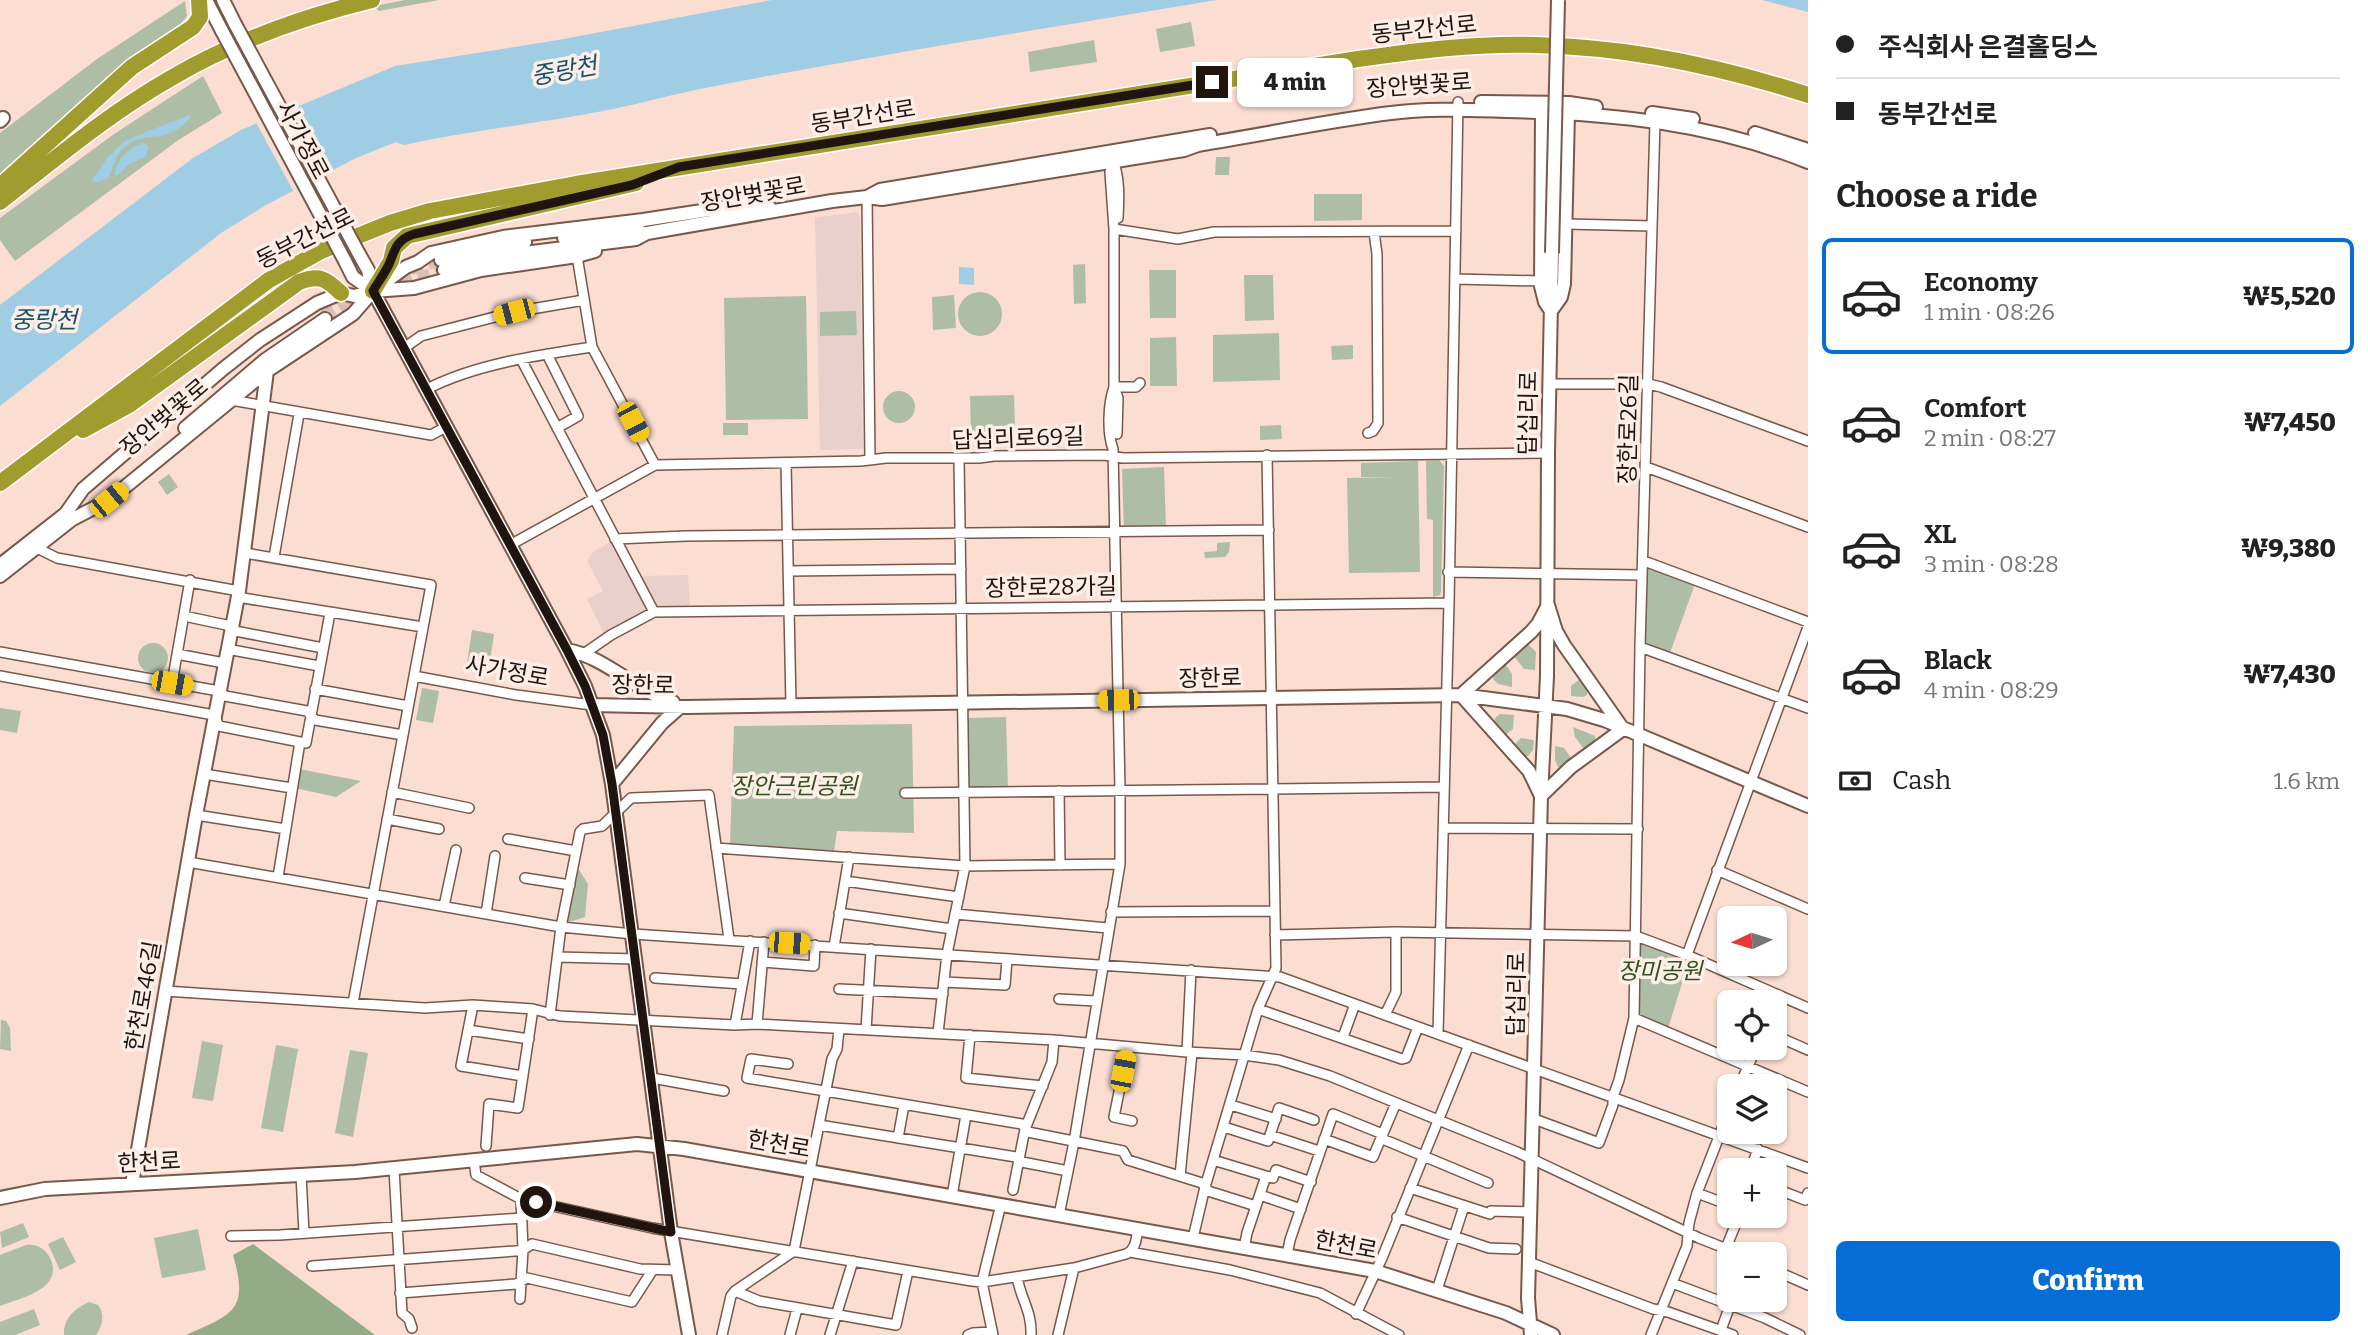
<!DOCTYPE html>
<html lang="en">
<head>
<meta charset="utf-8">
<style>
	body { margin:0; font-family:Bitter,"Noto Sans KR",serif; background:#f6f6f6; color:#222; height:100vh; display:flex; flex-direction:column; font-size:26px; white-space:nowrap }
	* { box-sizing:border-box; margin:0 }
	p { font-size:23px; color:#767676 }
	.icon { flex:none; width:38px; height:38px; fill:none; stroke:currentColor; stroke-width:2; stroke-linecap:round; stroke-linejoin:round }
	.map { position:relative; flex:1; overflow:hidden }
	.panel { display:flex; flex-direction:column; background:#fff; width:560px }
	.panel>* { flex:none }
	.hud { display:grid; align-content:center; height:154px; padding:0 28px; background:#fff }
	.needle { width:46px; rotate:266deg }
	.buttons { position:absolute; left:1717px; top:906px; display:grid; gap:14px }
	.buttons a { display:grid; place-items:center; width:70px; height:70px; border-radius:10px; background:#fff; box-shadow:0 2px 5px #0004; font-size:35px }
	.end { position:absolute; width:32px; height:32px; margin:-16px; border:9px solid #21140f; background:#fff; box-shadow:0 0 0 4px #fff }
	.from { border-radius:50% }
	.bubble { position:absolute; height:49px; border-radius:10px; background:#fff; box-shadow:0 2px 5px #0004; font-size:23px; font-weight:800; line-height:49px; text-align:center }
	.car { position:absolute; width:21px; height:42px; margin:-21px -10px; border-radius:9px; box-shadow:0 0 5px 2px #0007; background:linear-gradient(#f5c518 24%,#345 0 40%,#f5c518 0 76%,#345 0 86%,#f5c518 0) }
	.hud b { display:flex; align-items:center; gap:24px; height:66px; font-size:26px }
	.hud b+b { border-top:2px solid #e0e0e0 }
	.hud i { width:18px; height:18px; background:#222 }
	ul { padding:0; list-style:none }
	li { display:flex; align-items:center; gap:21px; height:116px; margin:0 14px 10px; padding:0 14px; border:4px solid transparent; border-radius:10px }
	li div { flex:1 }
	li b { display:block; font-size:26px }
	li em { font-style:normal; font-weight:800 }
	li.selected { border-color:#056dd5 }
	li>.icon { width:63px; height:63px; stroke-width:1.5 }
	h2 { padding:0 28px; font-size:32px; line-height:84px }
	.pay { display:flex; align-items:center; gap:18px; height:77px; padding:0 28px; font-size:26px }
	.pay p { margin-inline-start:auto }
	.cta { display:flex; gap:14px; margin-top:auto; padding:14px 28px }
	.cta a { flex:1; height:80px; border-radius:10px; background:#056dd5; color:#fff; font-size:28px; font-weight:800; line-height:80px; text-align:center }
	main { display:flex; flex:1; min-height:0 }
	.map>svg:first-child { display:block }
	.commercial { fill:#ead0ca }
	.green { fill:#aebda6 }
	.forest { fill:#93ab86 }
	.water { fill:#9ecde4 }
	.pier { fill:#fbddd1 }
	.lines { fill:none; stroke-linecap:round; stroke-linejoin:round }
	.secondary-tunnel { stroke:#dabfb4; stroke-width:12; stroke-dasharray:12 6; stroke-linecap:butt }
	.street-casing { stroke:#77584b; stroke-width:12 }
	.secondary-casing { stroke:#77584b; stroke-width:16 }
	.highway-casing { stroke:#fff; stroke-width:19 }
	.street { stroke:#fff; stroke-width:9 }
	.secondary { stroke:#fff; stroke-width:12 }
	.highway { stroke:#a29c2f; stroke-width:16 }
	.secondary-bridge-casing { stroke:#77584b; stroke-width:16; stroke-linecap:butt }
	.secondary-bridge { stroke:#fff; stroke-width:12 }
	.route { stroke:#21140f; stroke-width:9 }
	.labels { text-anchor:middle; stroke-width:7; stroke-linejoin:round; paint-order:stroke }
	.street-label { font-size:23px; fill:#21140f; stroke:#fdeee8 }
	.park-label { font-size:23px; font-style:italic; fill:#31511c; stroke:#fdeee8 }
	.water-label { font-size:24px; font-style:italic; fill:#17536a; stroke:#fdeee8 }
</style>
</head>
<body>
<main>
<div class="map">
<svg width="1808" height="1335" viewBox="0 0 1808 1335">
	<rect width="100%" height="100%" fill="#fbddd1"/>
	<path class="commercial" d="M857,212l3,4 3,233 -43,1 -5,-232z
		M612,541l8,1 18,34 50,-1 2,34 -40,1 -46,23 -17,-34 16,-8 -16,-30 6,-9z"/>
	<path class="green" d="M405,0h34l-60,11 -5,-5z
		M185,1l2,15c-17,24 -49,31 -67,53l-120,110v-46l97,-74z
		M1191,22l4,24 -35,6 -4,-23z
		M1094,40l3,22 -67,10 -2,-20z
		M203,76l19,37 -45,28 -162,120 -15,-21v-22l114,-84z
		M1216,157h14l-1,18h-14z
		M1314,194h48v26l-48,1z
		M1085,264l1,39 -12,1 -1,-39z
		M1149,270h27v48h-26z
		M1244,275h29l1,45 -29,1z
		M958 314a22 22 0 1 1 44 0a22 22 0 1 1-44 0Z
		M954,295l2,33 -23,2 -1,-33z
		M806,296l2,123 -82,1 -2,-122z
		M856,311l1,24 -37,1v-24z
		M1279,333l1,47 -67,2v-47z
		M1176,337l1,49h-27v-48z
		M1353,345v14l-21,1 -1,-14z
		M883 407a16 16 0 1 1 32 0a16 16 0 1 1-32 0Z
		M1014,395l1,36 -44,2 -1,-37z
		M723,423h25v12h-25z
		M1281,425l1,14 -22,1v-14z
		M1439,460l5,6 -3,126 -1,3 -7,2v-77l-6,-1 -1,-58z
		M1418,461l2,111 -71,1 -2,-95 51,-1h-37v-14z
		M1164,467l2,62 -42,1 -2,-61z
		M169,474l9,13 -11,8 -9,-13z
		M1230,542l-1,10 -4,5 -20,1 -1,-6 13,-1v-8z
		M1653,565l43,16 -26,72 -26,-10 1,-71z
		M472,630l22,4 -5,33 -22,-4z
		M138 658a15 15 0 1 1 30 0a15 15 0 1 1-30 0Z
		M1529,645l7,7 -1,18 -11,-1 -11,-14 8,-8z
		M1504,662l8,12v13l-14,-3 -5,-5 1,-7z
		M1581,678l6,8v9l-4,2 -12,-1v-10z
		M422,688l17,3 -6,32 -17,-3z
		M0,708l21,3 -4,22 -17,-3z
		M1500,714l14,1 -1,14 -10,8 -9,-12 1,-7z
		M1006,717l2,71 -36,1 -5,-4 -1,-62 3,-5z
		M912,724l2,109 -77,-2 -3,20 -104,-8 4,-117z
		M1573,727l22,9v10l-9,6 -11,-15z
		M1521,738l13,2 -1,10 -5,6h-6l-10,-9z
		M1555,746l9,2 10,14 -8,6 -8,-1 -3,-7z
		M299,769l62,12 -25,16 -41,-9z
		M576,865l12,19 -3,33 -19,6z
		M1636,936l54,21 -23,75 -33,-14z
		M1,1020l5,1 4,7 1,23 -11,-2z
		M202,1041l21,4 -10,56 -21,-3z
		M276,1045l22,4 -15,83 -22,-4z
		M350,1050l18,3 -15,84 -18,-4z
		M23,1223l6,14 -27,11 -2,-16z
		M198,1229l8,41 -44,8 -8,-40z
		M63,1237l13,25 -16,8 -12,-26z
		M26,1245c10,-1 17,2 23,11 18,32 -28,42 -49,50v-51z
		M89,1302l9,3c7,9 5,20 -2,30h-32c-1,-16 11,-27 25,-33z
		M34,1309l6,16 -25,10h-15v-13z"/>
	<path class="forest" d="M253,1244l122,91h-189c48,-21 63,-25 47,-80z"/>
	<path class="water" d="M772,0h445c-173,29 -345,55 -517,89 -29,6 -58,14 -87,20 -70,14 -140,21 -209,36l-8,-3 -40,16 -90,47 -45,28 -221,173v-101l193,-147 48,-28 154,-64 163,-26z
		M1762,0h46v12z
		M189,115l2,2c-25,30 -43,12 -65,29 -12,9 -11,22 -19,33l-10,3 -5,-2 16,-23 18,-17z
		M143,143l6,3 -4,11 -17,8 -10,10h-4c4,-16 12,-26 29,-32z
		M959,267l15,1v17l-15,-1z"/>
	<path class="pier" d="M295,103l36,72 -36,19 -40,-73z"/>
	<g class="lines">
		<path class="secondary-tunnel" d="M411,269l30,-9
			M384,289l60,-19
			M320,310l19,-11
			M325,319l42,-23"/>
		<defs>
			<path id="street" d="M1113,160c7,19 6,37 5,58
				M867,197l3,262
				M1566,224l86,2
				M1114,229l64,10 36,-7 242,-1
				M577,256l15,91 63,118
				M1455,279l86,2
				M404,348l17,-12 93,-24 70,-12
				M547,354l31,62 -21,12
				M521,359l133,253
				M1550,384h98l13,3 147,54
				M1114,387l4,11 -1,36
				M1114,387h22l4,-4
				M427,389c48,-25 112,-34 165,-42
				M231,400l200,35 15,-8
				M1368,433l5,-2 5,-8 -1,-169 -3,-22
				M786,463l5,242
				M1646,467l162,60
				M615,539l71,-3 583,-6
				M510,545l145,-80 206,-4 25,-3h93l15,-2 110,-1 19,3 425,-5
				M37,548l20,10 182,33
				M245,553l186,32 -78,418
				M274,557l25,-143
				M1644,561l164,61
				M788,571l173,-2
				M1448,572l194,3
				M237,597l186,30
				M184,616l47,10
				M230,630l93,18
				M1640,647l168,61
				M227,649l92,17
				M0,652l219,39 6,5 82,15 8,9 88,15
				M585,653l26,-18 43,-23 795,-9
				M177,654l47,9
				M0,676l214,39 5,11 81,16
				M414,676l102,19 76,10
				M172,683l18,-103
				M315,689l93,17
				M300,742l6,1 24,-130
				M204,774l88,14
				M1059,791l1,74
				M392,792l77,16
				M905,793l539,-6
				M196,815l90,14
				M387,819l52,10
				M1444,828l194,1
				M508,839l68,12
				M716,848l249,18 155,-2
				M188,862l373,65 72,7 647,43 528,191
				M1717,870l91,39
				M278,877l22,-135
				M525,878l45,7
				M845,881l114,16
				M444,906l12,-56
				M1111,912l164,-1
				M839,913l113,16
				M486,914l9,-58
				M955,914l153,14
				M1275,935l121,-3 240,4 51,19 121,53
				M834,947l15,-90
				M1687,955l121,-328
				M558,957l78,2
				M762,962l52,4 1,-21
				M655,978l87,6
				M944,982l61,3 2,-26
				M839,989l104,5
				M165,991l260,17 48,-3 60,4 27,7 175,9 22,-1 297,16 133,12 57,3 35,5 51,16 187,76 182,86 43,17
				M1059,999l37,2
				M473,1005l-12,61 62,10
				M1258,1009l144,50 4,-1 12,-31
				M550,1015l11,-88 19,-95 3,-3 19,-3 29,-28 78,-3 20,144
				M1385,1015l11,-23v-60
				M1634,1018l174,74
				M757,1024l7,-82
				M735,1025l15,-84
				M468,1030l61,9
				M866,1030l5,-81
				M938,1033l9,-79 18,-88 -6,-407
				M1438,1034l11,-431 9,-501
				M970,1035l-4,43 77,8
				M1774,1035l34,15
				M1343,1037l12,-33
				M1128,1047l-14,70 18,4
				M1187,1052l4,-82
				M788,1064l-37,-5 -4,19 275,46 6,8 95,19 5,9 74,23 6,8 48,15
				M652,1078l72,13
				M1739,1087l17,-39
				M1231,1105l45,14
				M1534,1119l65,24 14,-38v-8l6,-17 15,-62 6,-371 15,-525
				M819,1125l197,32 6,5 46,9
				M1224,1127l44,14 11,-33 35,12
				M1270,1135l49,16
				M898,1138l6,-33
				M1324,1139l49,18 23,-54
				M486,1146l3,-42 29,4 15,-99
				M1213,1160l53,16
				M474,1161l2,14 45,24 131,29 320,53 10,1 92,-14 52,-14c10,-4 10,-15 12,-25
				M394,1169l8,144 7,6 3,9
				M1750,1171l8,-22
				M301,1175l3,58
				M1180,1176l12,-123
				M1410,1188l80,26 1,-3 40,1
				M1774,1188l31,12 3,-7
				M1013,1190l12,-61 27,-67 2,-22
				M1697,1193l32,12
				M1260,1195l41,14
				M952,1196l14,-81
				M1059,1215l15,-73 46,-278v-74l-7,-341c-6,-17 -5,-44 1,-62v-158l-4,-57 3,-11
				M1758,1216l13,5
				M1397,1217l92,31 27,1
				M231,1236l49,-1 242,-17
				M1193,1238l12,-51 53,-178 18,-41 -9,-513
				M1244,1248l3,-15 19,-57 7,2 3,-8 35,12
				M1726,1248l13,-32
				M1130,1252l100,18 90,23 79,42
				M1287,1255l3,-15 43,-126 47,19 5,7 103,43
				M1529,1262l124,47 15,3 65,23
				M312,1266l203,-15 8,-1 9,-6 108,25 37,1
				M1774,1270l34,15
				M1017,1277c4,23 15,34 14,58
				M1672,1283l93,35 35,17
				M1437,1290l27,-84
				M735,1291l24,10 137,24 12,-54
				M400,1293l116,-9 11,-6 105,24 20,-31
				M520,1299l3,-49 -2,-51
				M1356,1314l26,-56 87,-213
				M1721,1330l11,-30
				M722,1335l9,-39 4,-5 59,-40 38,-192 5,-10 2,-20
				M790,1335l7,-26
				M830,1335l23,-74
				M968,1335l5,-2 19,-1
				M993,1335l-11,-53 19,-78
				M1058,1335l16,-67
				M1651,1335l36,-89 2,-23 8,-30 32,-82"/>
			<path id="secondary" d="M206,0l16,31
				M223,0l12,24
				M1481,102l88,1 27,4
				M1542,112l-1,174 4,16 6,9 10,-14 3,-13 4,-171
				M1652,113l41,6
				M0,121l3,-3
				M1755,133l53,17
				M867,197l13,-7 330,-55
				M564,238l71,-9 5,2
				M359,254l9,16 5,21 194,359 18,36 18,49 9,49 59,448 18,103
				M441,260l84,-18
				M345,261l8,16 20,14
				M444,270l72,-16 120,-15 11,-6 185,-32 35,-4 15,2 302,-49 14,-5c64,-10 128,-24 193,-32 38,-5 78,-3 116,-2 104,2 204,12 301,51
				M185,428l80,-68 60,-41
				M66,513l17,-24 140,-120 37,-29 57,-37 24,-10 13,3 19,-5 41,-3 67,-18 96,-14 18,-5
				M71,520l38,-20 158,-129 86,-57 20,-23 33,-24 12,-5 13,-9 72,-16 140,-17 105,-16 22,4
				M0,565l69,-54
				M0,576l75,-59
				M1548,605l8,26 8,14 59,84 -52,38 -30,29 -12,-25 -68,-76 70,-63 7,-8z
				M567,650c39,7 68,41 106,52
				M592,705l95,2 774,-12 106,14 37,11 204,86
				M612,784l50,-61 18,-16
				M132,1184l64,-369 43,-224 28,-220
				M0,1198l45,-9 310,-17 282,-28 47,5 691,122 131,42 47,22
				M1531,1335l-3,-37 13,-502 6,-120 1,-223 4,-200"/>
			<path id="highway" d="M0,186l132,-119 61,-40 7,-10 -1,-17
				M0,202c56,-44 111,-90 173,-125 62,-36 129,-60 199,-77
				M373,291l18,-30 3,-13 13,-12 229,-53
				M83,430l46,-25 170,-123c21,-8 27,-3 42,11
				M0,483l269,-203 52,-29 69,-28 40,-12 146,-27 782,-125c58,-8 117,-16 177,-14 93,2 184,21 273,50"/>
		</defs>
		<use href="#street" class="street-casing"/>
		<use href="#secondary" class="secondary-casing"/>
		<use href="#highway" class="highway-casing"/>
		<use href="#street" class="street"/>
		<use href="#secondary" class="secondary"/>
		<use href="#highway" class="highway"/>
		<defs>
			<path id="secondary-bridge" d="M235,24l124,230
				M222,31l123,230
				M1552,253l6,-253"/>
		</defs>
		<use href="#secondary-bridge" class="secondary-bridge-casing"/>
		<use href="#secondary-bridge" class="secondary-bridge"/>
	</g>
	<g class="lines">
		<path class="route" d="M536,1202l135,30 -59,-448 -9,-49 -18,-49 -18,-36 -194,-359c5,-9 13,-19 17,-29 5,-14 8,-23 24,-28l218,-49 47,-18 533,-85"/>
	</g>
	<g class="labels">
		<g class="street-label">
			<text transform="translate(1424 29) rotate(-6)" y="8">동부간선로</text>
			<text transform="translate(1419 85) rotate(-4)" y="8">장안벚꽃로</text>
			<text transform="translate(863 116) rotate(-9)" y="8">동부간선로</text>
			<text transform="translate(303 140) rotate(62)" y="8">사가정로</text>
			<text transform="translate(753 194) rotate(-10)" y="8">장안벚꽃로</text>
			<text transform="translate(305 238) rotate(-27)" y="8">동부간선로</text>
			<text transform="translate(1528 413) rotate(-89)" y="8">답십리로</text>
			<text transform="translate(164 417) rotate(-40)" y="8">장안벚꽃로</text>
			<text transform="translate(1628 429) rotate(-89)" y="8">장한로26길</text>
			<text transform="translate(1018 438) rotate(-2)" y="8">답십리로69길</text>
			<text transform="translate(1051 587) rotate(-1)" y="8">장한로28가길</text>
			<text transform="translate(507 671) rotate(10)" y="8">사가정로</text>
			<text transform="translate(1210 678) rotate(-1)" y="8">장한로</text>
			<text transform="translate(643 685) rotate(1)" y="8">장한로</text>
			<text transform="translate(1516 994) rotate(-89)" y="8">답십리로</text>
			<text transform="translate(143 996) rotate(-80)" y="8">한천로46길</text>
			<text transform="translate(779 1144) rotate(10)" y="8">한천로</text>
			<text transform="translate(149 1162) rotate(-3)" y="8">한천로</text>
			<text transform="translate(1346 1245) rotate(11)" y="8">한천로</text>
		</g>
		<g class="park-label">
			<text x="794" y="794">장안근린공원</text>
			<text x="1660" y="979">장미공원</text>
		</g>
		<g class="water-label">
			<text transform="translate(564 71) rotate(-10)" y="8">중랑천</text>
			<text x="44" y="328">중랑천</text>
		</g>
	</g>
</svg>
<div class="buttons">
<a><svg class="needle" viewBox="-14 -14 28 28"><path d="M0-13l5 13h-10z" fill="#e53935"/><path d="M0 13l5-13h-10z" fill="#767676"/></svg></a>
<a><svg class="icon" aria-label="locate" viewBox="0 0 24 24"><circle cx="12" cy="12" r="6"/><path d="M12 2v4M12 18v4M2 12h4M18 12h4"/></svg></a>
<a><svg class="icon" aria-label="layers" viewBox="0 0 24 24"><path d="M12 4l9 5-9 5-9-5zM3 14l9 5 9-5"/></svg></a>
<a>+</a>
<a>−</a>
</div>
<i class="end from" style="left:536px;top:1202px"></i>
<i class="end" style="left:1212px;top:82px"></i>
<div class="bubble" style="left:1237px;top:58px;width:116px">4 min</div>
<i class="car" style="left:514px;top:312px;rotate:255deg"></i>
<i class="car" style="left:633px;top:422px;rotate:152deg"></i>
<i class="car" style="left:109px;top:500px;rotate:51deg"></i>
<i class="car" style="left:172px;top:683px;rotate:100deg"></i>
<i class="car" style="left:1118px;top:700px;rotate:269deg"></i>
<i class="car" style="left:789px;top:943px;rotate:94deg"></i>
<i class="car" style="left:1123px;top:1071px;rotate:11deg"></i>
</div>
<section class="panel">
<div class="hud">
<b><i class="from"></i>주식회사 은결홀딩스</b>
<b><i></i>동부간선로</b>
</div>
<h2>Choose a ride</h2>
<ul>
<li class="selected"><svg class="icon" aria-label="car" viewBox="0 0 24 24"><path d="M5 17H2v-5l4-1 3-4h7l3 4 3 1v5h-3M9 17h6M6 11h13"/><circle cx="7" cy="17" r="2"/><circle cx="17" cy="17" r="2"/></svg><div><b>Economy</b><p>1 min · 08:26</p></div><em>₩5,520</em></li>
<li><svg class="icon" aria-label="car" viewBox="0 0 24 24"><path d="M5 17H2v-5l4-1 3-4h7l3 4 3 1v5h-3M9 17h6M6 11h13"/><circle cx="7" cy="17" r="2"/><circle cx="17" cy="17" r="2"/></svg><div><b>Comfort</b><p>2 min · 08:27</p></div><em>₩7,450</em></li>
<li><svg class="icon" aria-label="car" viewBox="0 0 24 24"><path d="M5 17H2v-5l4-1 3-4h7l3 4 3 1v5h-3M9 17h6M6 11h13"/><circle cx="7" cy="17" r="2"/><circle cx="17" cy="17" r="2"/></svg><div><b>XL</b><p>3 min · 08:28</p></div><em>₩9,380</em></li>
<li><svg class="icon" aria-label="car" viewBox="0 0 24 24"><path d="M5 17H2v-5l4-1 3-4h7l3 4 3 1v5h-3M9 17h6M6 11h13"/><circle cx="7" cy="17" r="2"/><circle cx="17" cy="17" r="2"/></svg><div><b>Black</b><p>4 min · 08:29</p></div><em>₩7,430</em></li>
</ul>
<div class="pay"><svg class="icon" aria-label="cash" viewBox="0 0 24 24"><path d="M3 7h18v10H3z"/><circle cx="12" cy="12" r="2"/></svg>Cash<p>1.6 km</p></div>
<div class="cta"><a>Confirm</a></div>
</section>
</main>
</body>
</html>
